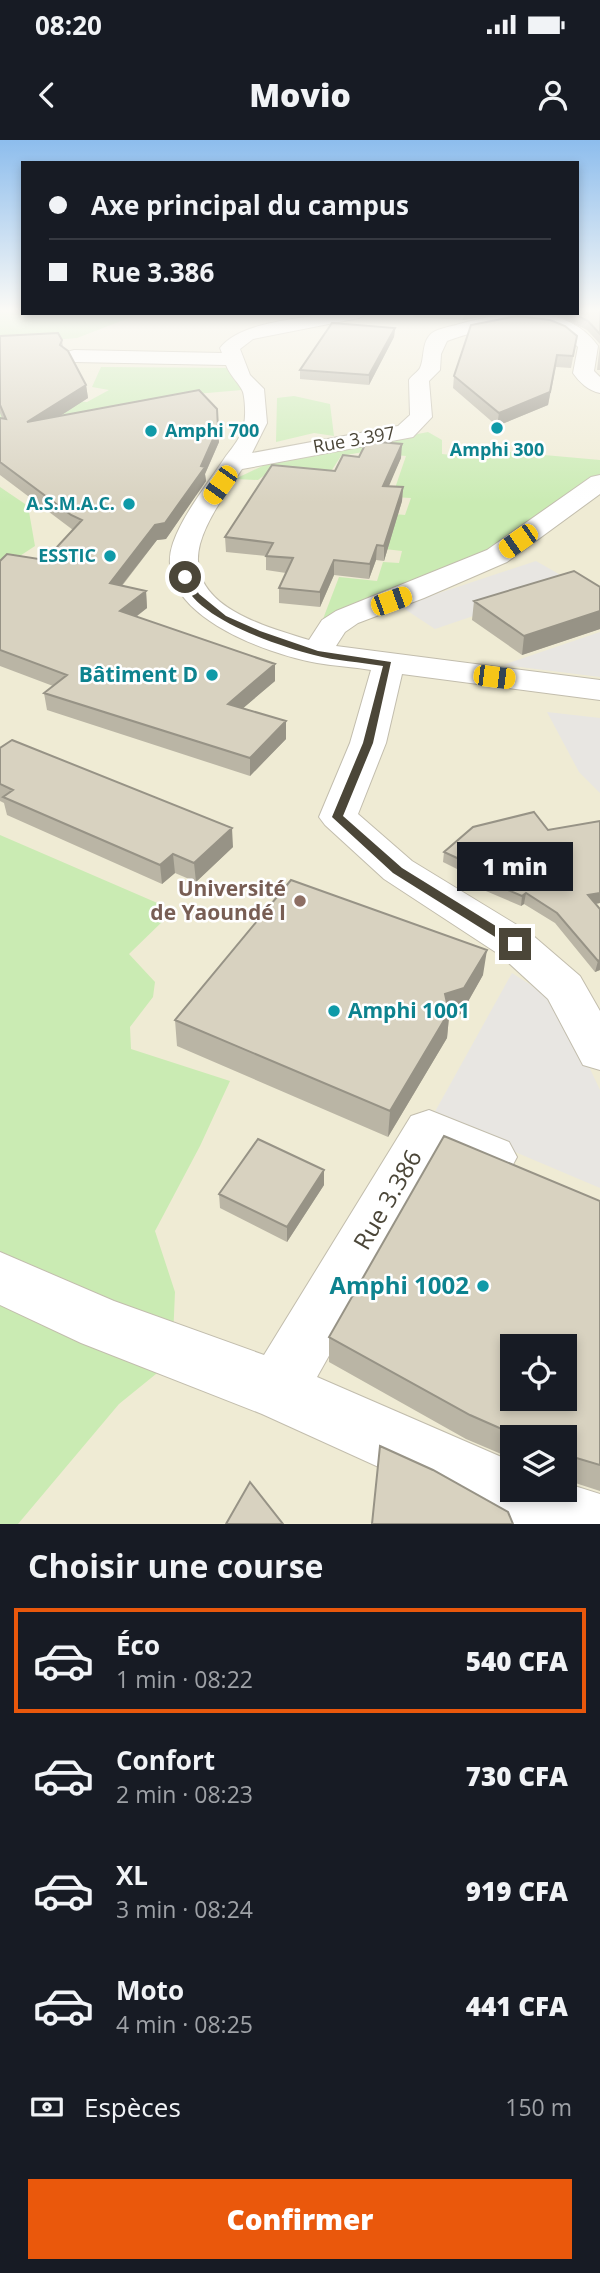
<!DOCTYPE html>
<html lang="fr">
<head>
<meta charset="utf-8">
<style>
	body { margin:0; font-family:"Open Sans",sans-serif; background:#20242c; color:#f1f3f6; height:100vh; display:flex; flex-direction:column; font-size:26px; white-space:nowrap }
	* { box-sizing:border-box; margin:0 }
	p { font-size:23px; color:#9ea1a6 }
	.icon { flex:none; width:38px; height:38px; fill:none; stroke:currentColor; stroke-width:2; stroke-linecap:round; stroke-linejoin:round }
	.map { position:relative; height:1384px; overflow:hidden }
	.sheet { display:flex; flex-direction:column; background:#171b24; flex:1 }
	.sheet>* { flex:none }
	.hud { position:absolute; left:21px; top:21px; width:558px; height:154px; border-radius:0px; box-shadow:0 4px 10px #0003; display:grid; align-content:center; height:154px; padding:0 28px; background:#171b24 }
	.tools { position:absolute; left:500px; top:1194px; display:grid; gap:14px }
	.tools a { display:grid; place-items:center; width:77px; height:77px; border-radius:0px; background:#171b24; box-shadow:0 4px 10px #0003; font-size:35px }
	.end { position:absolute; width:32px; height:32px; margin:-16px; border:9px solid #4b4638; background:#fff; box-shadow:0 0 0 4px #fff }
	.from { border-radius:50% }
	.bubble { position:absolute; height:49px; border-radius:0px; background:#171b24; box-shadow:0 4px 10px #0003; font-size:23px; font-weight:800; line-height:49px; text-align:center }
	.car { position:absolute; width:21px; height:42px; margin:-21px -10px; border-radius:9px; box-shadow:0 0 5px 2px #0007; background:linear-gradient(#f5c518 24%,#345 0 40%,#f5c518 0 76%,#345 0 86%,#f5c518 0) }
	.hud b { display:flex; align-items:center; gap:24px; height:66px; font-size:26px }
	.hud b+b { border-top:2px solid #363941 }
	.hud i { width:18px; height:18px; background:#f1f3f6 }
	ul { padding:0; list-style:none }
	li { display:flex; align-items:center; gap:21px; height:105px; margin:0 14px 10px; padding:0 14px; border:4px solid transparent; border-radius:0px }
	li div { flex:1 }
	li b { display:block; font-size:26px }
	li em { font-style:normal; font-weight:800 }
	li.on { border-color:#ea580c }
	li>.icon { width:63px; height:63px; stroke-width:1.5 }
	h2 { padding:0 28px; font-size:32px; line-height:84px }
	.pay { display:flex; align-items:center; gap:18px; height:77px; padding:0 28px; font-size:26px }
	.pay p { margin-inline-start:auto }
	.primary-button { display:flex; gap:14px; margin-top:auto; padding:14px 28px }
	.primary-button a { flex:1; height:80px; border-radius:0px; background:#ea580c; color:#fff; font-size:28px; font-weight:800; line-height:80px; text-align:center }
	.status { display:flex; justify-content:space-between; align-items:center; height:49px; padding:0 35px; background:#171b24; direction:ltr }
	.status svg { height:19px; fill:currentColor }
	header { display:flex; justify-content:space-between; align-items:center; height:91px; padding:0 28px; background:#171b24; font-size:32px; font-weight:800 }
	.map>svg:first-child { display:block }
	.education { fill:#efebd4; fill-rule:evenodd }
	.green { fill:#caebb3 }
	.parking { fill:#e8e6e2 }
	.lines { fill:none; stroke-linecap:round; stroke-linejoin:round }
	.minor-casing { stroke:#c2bdad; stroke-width:2 }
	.minor { fill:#fff; fill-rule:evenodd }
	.wall { fill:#bab5a5 }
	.shaded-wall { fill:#979386 }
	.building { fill:#d8d2c0; stroke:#979386; stroke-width:2; fill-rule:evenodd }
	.route { fill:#4b4638 }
	.culture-dot { fill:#0f9aa8; stroke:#fff; stroke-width:2.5 }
	.education-dot { fill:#8d6e63; stroke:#fff; stroke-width:2.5 }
	.labels { text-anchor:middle; stroke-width:5; stroke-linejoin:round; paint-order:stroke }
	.far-culture-label { font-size:18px; font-weight:bold; fill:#0d838f; stroke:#fff; text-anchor:end }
	.far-street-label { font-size:18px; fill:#4b4638; stroke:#fff }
	.culture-label { font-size:21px; font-weight:bold; fill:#0d838f; stroke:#fff; text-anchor:end }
	.education-label { font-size:21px; font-weight:bold; fill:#785e54; stroke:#fff; text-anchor:end }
	.near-street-label { font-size:24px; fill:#4b4638; stroke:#fff }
	.near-culture-label { font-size:24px; font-weight:bold; fill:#0d838f; stroke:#fff; text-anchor:end }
</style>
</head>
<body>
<div class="status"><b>08:20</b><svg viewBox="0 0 49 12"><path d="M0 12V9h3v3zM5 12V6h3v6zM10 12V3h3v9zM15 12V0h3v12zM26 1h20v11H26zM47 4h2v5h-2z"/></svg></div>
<header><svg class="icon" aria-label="back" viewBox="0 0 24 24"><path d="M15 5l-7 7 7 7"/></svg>Movio<svg class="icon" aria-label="person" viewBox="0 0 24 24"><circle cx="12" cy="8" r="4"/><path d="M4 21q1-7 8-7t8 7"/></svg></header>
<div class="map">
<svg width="600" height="1384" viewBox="0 0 600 1384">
	<rect width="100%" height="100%" fill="#f6f4eb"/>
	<path class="education" d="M0,169h23v4h555l22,-4v1215h-600zM513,1206h52v52h-52zM513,1297h52v52h-52z"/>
	<path class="green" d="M0,169h23v4h119l-65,25 -77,6z
		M101,227l137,1 15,21 -57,5 -196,44v-43l87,7 22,-12 -17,-3z
		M294,256l36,8 4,32 -20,-3 -38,9 1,-44z
		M428,292l14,8v14l46,5 13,-8 99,9v22l-103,74 -150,61 -24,2 16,-42 38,4 6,-19 16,1 3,-12 -43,-5 15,-34 31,3 6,-17 -19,-1 14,-41 -43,-4 -22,4 -15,23 -60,-5 -8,6 -23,-1 36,-17z
		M0,347l28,19 7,40 -35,23z
		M0,695l162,70 3,14 -36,35 26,28 -2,15 -23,30 1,22 99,32 -30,65 -45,85 20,61 -3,69 -53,43 -101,120h-18z"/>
	<path class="parking" d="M536,421l37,21 -138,47 -35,-23z
		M600,492v45l-97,-12z
		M547,572l53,6v75l-21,-21z
		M512,833l47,30 41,87v98l-168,-71z"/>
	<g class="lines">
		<defs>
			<path id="minor" d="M330,173h38l-9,5 -106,21 -13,10 10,26 14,14 3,34 -15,30 146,-27 12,-11 -1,-35c2,-4 9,-8 11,-12 5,-10 1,-26 12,-35 7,-5 22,-7 31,-10 45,-12 105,-20 135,23l-4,25 6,6v16c-11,-2 -21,-11 -27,-20l5,-26c-32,-37 -91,-20 -131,-6l-6,13 -1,16 -11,11 3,36 -19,20 -171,32c-15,23 -35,49 -42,75 -16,62 65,82 109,96l13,-20 14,-9 151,-61 104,-73 9,-2v19l-93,68 -83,36 -66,25 -13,9 -9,14 264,34v20l-198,-26 -16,69 -28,71 54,47 118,72 50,43 20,35v59l-17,-5 -35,-66 -48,-44 -116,-76 -59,-54 -6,-8 31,-74 21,-73c-18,-3 -36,-4 -54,-7 -50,-9 -168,-50 -144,-120 11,-31 35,-59 53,-87 7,-9 16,-20 18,-32 2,-8 1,-25 -1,-32 -3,-8 -13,-16 -17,-27l-152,-3 -7,-2 -3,-4 3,-4 7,-2 148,3 -2,-5c20,-26 79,-29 110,-35z
				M429,970l80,32 8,15 -8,15 -18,6 -51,-20 -123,219 196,85v27h52v-6l35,11v30h-96l-242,-110 -181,-71 -81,-38v-53l114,49 150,54 147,-239z"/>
		</defs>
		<use href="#minor" class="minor-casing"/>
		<use href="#minor" class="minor"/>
	</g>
	<path class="wall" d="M600,169v61h-3l3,-26 -13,-14 -33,-16 -10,-1h34z
		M414,173h90l-41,7 -50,-3z
		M395,188l-1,9 -25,48 -69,-6v-9z
		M0,196l62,4 1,7 23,38 2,13 -28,18 159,26 -14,32 1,7 -40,58 -9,1 -35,46 24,5 1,17 -11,9 139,64 -32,27 43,13v18l-36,37 -203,-66 -3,-17 9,-7 -53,-20v-105l45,-1 28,-30 -73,-55v-57h2l-2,-5z
		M575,208l-4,20 -15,-1 -8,38 -51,21 -44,-38 1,-12z
		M359,317l42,1 -13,28 15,1 -1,14 -18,60 -8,-1 -7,19 -35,-4 -14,32 -41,-4v-15l7,-15 -20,-3v-14l-40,-4 -1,-15z
		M600,447v42l-78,26 -50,-35 2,-19z
		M0,608l233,99 -37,35 -21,-9 -13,11 -155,-69 -3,-12 -4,-2z
		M600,681v82l-4,1 4,5v61l-5,2 -40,-49 -31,-19 -3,2 -61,-26 1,-9 -18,-9 1,-10z
		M483,835l-22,39 -12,3 -2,21 -59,99 -211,-91 -2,-26z
		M324,1030v15l-37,57 -67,-34 -1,-14z
		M600,1061v290l-34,-11 -1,1v-44h-52v22l-47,-20 -137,-77v-25z"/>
	<path class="shaded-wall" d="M464,173h40l-41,7z
		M395,188l-1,9 -25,48v-10z
		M557,215l-9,50 -51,21 2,-13z
		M86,245l2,13 -59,38 -2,-14z
		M218,288l1,14 -14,32 1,7 -40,58 -9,1 -46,59 -1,-16 91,-117z
		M402,304l-1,14 -18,42v-14z
		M403,347l-1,14 -18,60v-15z
		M377,405l-1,15 -7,19 1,-15z
		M334,420v15l-14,32v-15z
		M146,451l1,17 -26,20 -1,-17z
		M600,471v18l-78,26 2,-19z
		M275,524v17l-47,40v-17z
		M286,581v18l-36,37v-18z
		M232,688l1,19 -37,35 -2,-19z
		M173,714l2,19 -13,11 -2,-19z
		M526,753l-2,11 -3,2 1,-10z
		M600,753v10l-14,2 2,-10z
		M487,810l-4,25 -22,39 -12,3 -2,21 -59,99 2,-26 55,-117z
		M600,820v10l-5,2 3,-11z
		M324,1030v15l-37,57v-15z
		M573,1317l-8,24v-4l5,-14z"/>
	<path class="building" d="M578,169h22v25l-12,-13 -16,-8h6z
		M517,176l33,4 15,6 12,10 -4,20 -16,-1 -7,37 -51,21 -45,-37 17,-51z
		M332,183l63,5 -26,47 -69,-5z
		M58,193l4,7 -2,5 8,6 18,34 -59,37 172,-32 18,19 1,19 -17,38 4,1 -40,56 -10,2 -45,58 36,8 -26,20 155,53 -47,40 58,17 -36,37 -206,-65 23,-18 -67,-25v-89l7,-7 38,6 37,-40 -11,-5 -71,-53v-44l6,1 -6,-14v-69z
		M367,301l35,3 -19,42 20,1 -19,59 -7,-1 -7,19 -36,-4 -14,32 -41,-4 14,-30 -27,-2 7,-13 -48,-6 47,-72 63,6 8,-16 16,2z
		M574,431l26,16v24l-76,25 -50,-35z
		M12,600l220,88 -38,35 -21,-9 -13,11 -157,-68 10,-7 -13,-6v-36z
		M534,672l14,18 52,-9v72l-12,2 12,14v51l-2,1 -41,-48 -31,-20 -4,3 -61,-26 9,-6 -26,-12 29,-25z
		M291,740l196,70 -23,38 -19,6 4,18 -59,99 -215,-91z
		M444,996l156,65v264l-27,-8 -3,6h-5v-26h-45l-50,-22 -141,-78zM513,1206h52v52h-52z
		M258,999l66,31 -37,57 -68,-33z
		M380,1306l53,24 75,42 5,12h-141z
		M250,1342l33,42h-57z"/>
	<linearGradient id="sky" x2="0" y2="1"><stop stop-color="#8dbded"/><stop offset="0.47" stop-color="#fbfaf6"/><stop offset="1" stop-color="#fbfaf6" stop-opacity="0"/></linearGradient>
	<rect width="600" height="363" fill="url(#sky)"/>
	<path class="route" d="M182,435h6l11,19 27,22 34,15 58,20 73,11 -18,81 -30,73 59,52 118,73v6h-9l-118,-74 -61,-56 31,-74 20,-77c-23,-4 -47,-5 -69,-11 -35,-9 -128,-39 -132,-80z"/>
	<g class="culture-dot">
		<circle cx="497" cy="288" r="7"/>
		<circle cx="151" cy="291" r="7"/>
		<circle cx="129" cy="364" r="7"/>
		<circle cx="110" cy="416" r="7"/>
		<circle cx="212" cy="535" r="7"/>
		<circle cx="334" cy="871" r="7"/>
		<circle cx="483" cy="1146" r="7"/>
	</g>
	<circle class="education-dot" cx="300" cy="761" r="7"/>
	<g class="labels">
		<g class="far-culture-label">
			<text x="165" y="297" text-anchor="start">Amphi 700</text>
			<text x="497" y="316" text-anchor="middle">Amphi 300</text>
			<text x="115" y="370">A.S.M.A.C.</text>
			<text x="96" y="422">ESSTIC</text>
		</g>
		<g class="far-street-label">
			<text transform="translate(354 300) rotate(-10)" y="6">Rue 3.397</text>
		</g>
		<g class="culture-label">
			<text x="198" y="542">Bâtiment D</text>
			<text x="348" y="878" text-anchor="start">Amphi 1001</text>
		</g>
		<g class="education-label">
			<text x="286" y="756">Université<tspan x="286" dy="24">de Yaoundé I</tspan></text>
		</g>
		<g class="near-street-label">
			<text transform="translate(388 1060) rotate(-60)" y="8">Rue 3.386</text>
		</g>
		<g class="near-culture-label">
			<text x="469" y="1154">Amphi 1002</text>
		</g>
	</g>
</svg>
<div class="tools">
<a><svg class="icon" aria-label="locate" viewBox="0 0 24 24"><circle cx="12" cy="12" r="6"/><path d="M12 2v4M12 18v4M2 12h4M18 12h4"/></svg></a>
<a><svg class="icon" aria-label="layers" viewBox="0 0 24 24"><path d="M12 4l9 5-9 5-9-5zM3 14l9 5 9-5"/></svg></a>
</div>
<i class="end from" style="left:185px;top:437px"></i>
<i class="end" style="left:515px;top:804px"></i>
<div class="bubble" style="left:457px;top:702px;width:116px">1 min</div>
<i class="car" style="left:220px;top:345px;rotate:215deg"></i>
<i class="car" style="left:518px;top:401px;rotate:235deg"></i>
<i class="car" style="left:391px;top:461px;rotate:70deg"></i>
<i class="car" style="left:494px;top:537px;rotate:97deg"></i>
<div class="hud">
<b><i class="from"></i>Axe principal du campus</b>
<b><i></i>Rue 3.386</b>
</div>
</div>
<section class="sheet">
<h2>Choisir une course</h2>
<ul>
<li class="on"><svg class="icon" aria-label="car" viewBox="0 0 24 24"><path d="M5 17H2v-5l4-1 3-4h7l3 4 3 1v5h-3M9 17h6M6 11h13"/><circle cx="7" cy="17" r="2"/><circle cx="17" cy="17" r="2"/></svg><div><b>Éco</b><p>1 min · 08:22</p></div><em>540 CFA</em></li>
<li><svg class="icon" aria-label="car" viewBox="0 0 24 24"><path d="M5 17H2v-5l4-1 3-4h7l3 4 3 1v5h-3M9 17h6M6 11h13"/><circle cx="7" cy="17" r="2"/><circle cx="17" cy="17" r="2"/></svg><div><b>Confort</b><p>2 min · 08:23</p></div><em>730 CFA</em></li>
<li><svg class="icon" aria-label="car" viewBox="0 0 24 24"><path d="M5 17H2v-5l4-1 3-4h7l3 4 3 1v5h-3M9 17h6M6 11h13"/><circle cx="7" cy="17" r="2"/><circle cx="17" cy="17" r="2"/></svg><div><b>XL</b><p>3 min · 08:24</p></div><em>919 CFA</em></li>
<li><svg class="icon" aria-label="car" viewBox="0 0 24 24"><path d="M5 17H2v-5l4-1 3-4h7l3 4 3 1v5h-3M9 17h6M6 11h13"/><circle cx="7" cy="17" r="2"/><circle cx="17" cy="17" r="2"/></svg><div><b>Moto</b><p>4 min · 08:25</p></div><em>441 CFA</em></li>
</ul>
<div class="pay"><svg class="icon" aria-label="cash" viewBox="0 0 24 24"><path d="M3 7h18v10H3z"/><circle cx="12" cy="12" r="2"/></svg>Espèces<p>150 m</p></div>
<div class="primary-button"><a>Confirmer</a></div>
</section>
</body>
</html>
